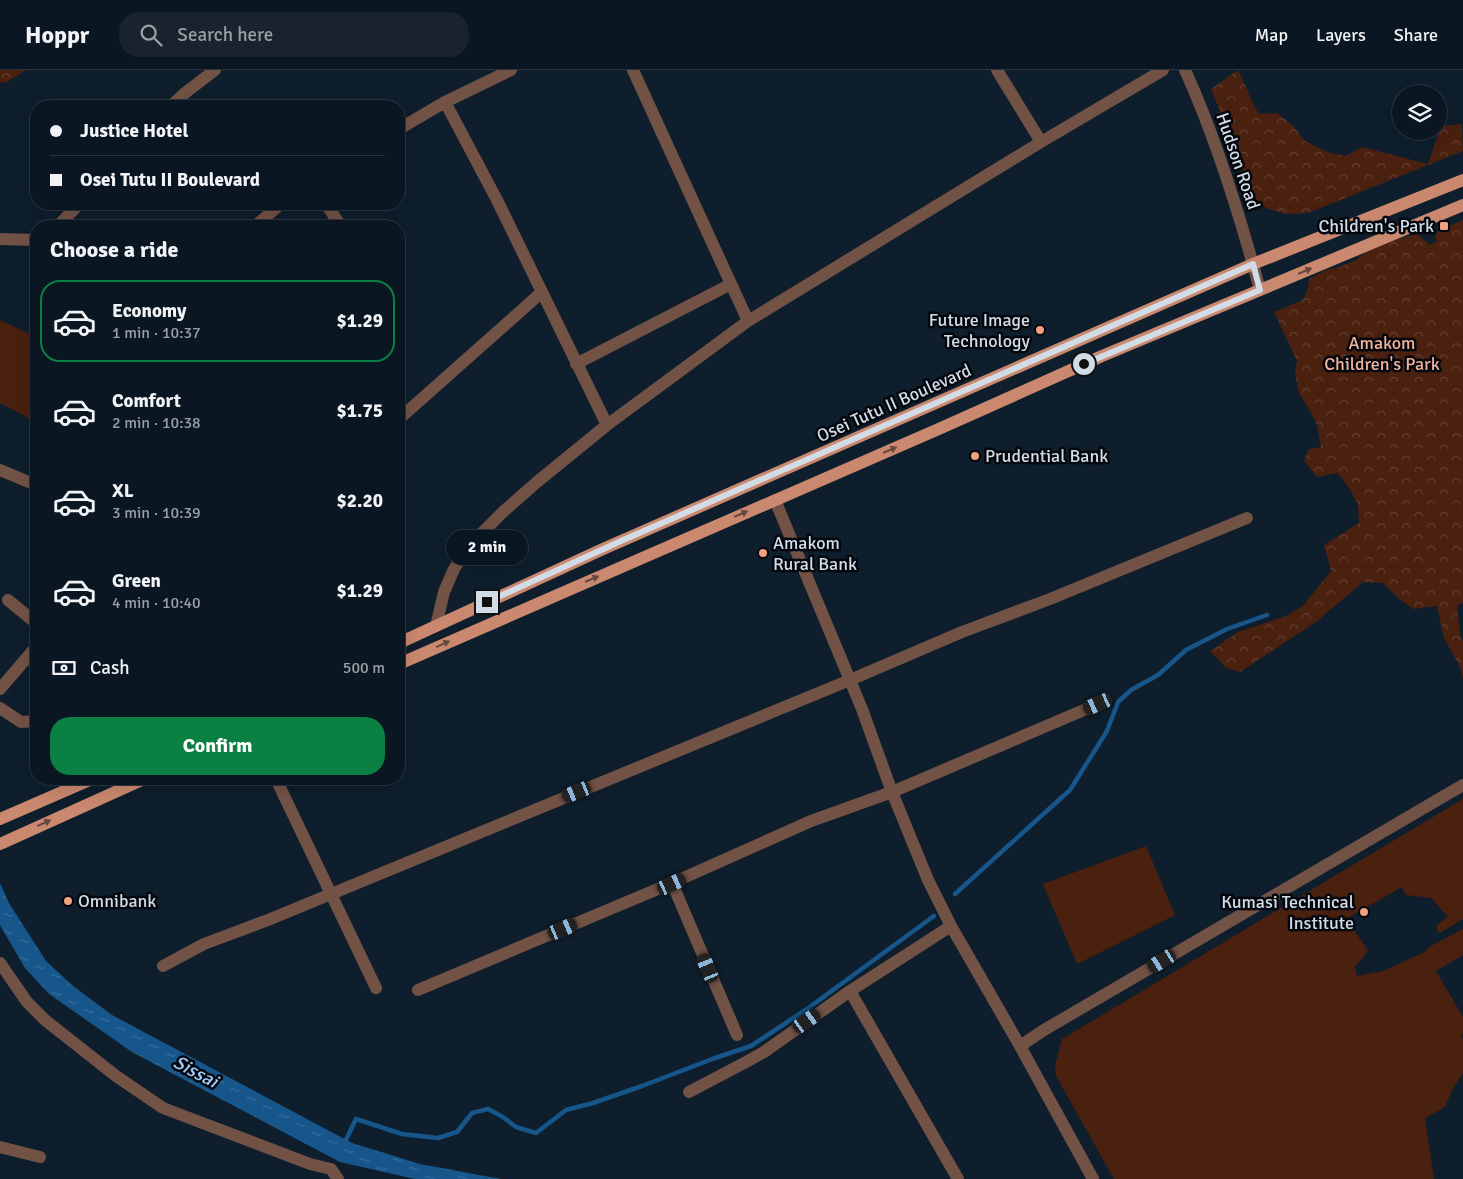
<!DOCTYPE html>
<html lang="en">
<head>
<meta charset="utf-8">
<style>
	body { margin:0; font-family:Signika,sans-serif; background:#18232e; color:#f1f3f6; height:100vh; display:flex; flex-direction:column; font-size:19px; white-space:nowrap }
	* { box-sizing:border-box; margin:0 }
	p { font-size:16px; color:#999fa5 }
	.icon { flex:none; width:28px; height:28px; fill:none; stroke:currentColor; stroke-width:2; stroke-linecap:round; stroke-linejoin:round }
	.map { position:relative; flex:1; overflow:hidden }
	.details { position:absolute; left:30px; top:150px; width:375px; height:565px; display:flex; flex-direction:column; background:#0a1621; border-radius:20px; box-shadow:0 5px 20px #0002,0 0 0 1px #2a353f }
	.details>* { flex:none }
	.hud { position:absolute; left:30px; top:30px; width:375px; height:110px; border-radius:20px; box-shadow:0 5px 20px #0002,0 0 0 1px #2a353f; display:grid; align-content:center; height:110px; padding:0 20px; background:#0a1621 }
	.controls { position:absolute; left:1392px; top:15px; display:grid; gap:10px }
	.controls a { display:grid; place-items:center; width:55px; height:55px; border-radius:50%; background:#0a1621; box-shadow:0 5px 20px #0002,0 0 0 1px #2a353f; font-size:25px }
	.end { position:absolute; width:22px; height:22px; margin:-11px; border:6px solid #d2dce6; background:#111; box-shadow:0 0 0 2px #111 }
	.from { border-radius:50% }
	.bubble { position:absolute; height:35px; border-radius:18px; background:#0a1621; box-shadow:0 5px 20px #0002,0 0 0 1px #2a353f; font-size:16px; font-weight:700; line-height:35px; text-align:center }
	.car { position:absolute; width:15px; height:30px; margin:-15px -8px; border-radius:6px; box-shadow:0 0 4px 1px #0007; background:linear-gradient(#222 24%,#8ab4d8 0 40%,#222 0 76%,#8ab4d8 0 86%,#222 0) }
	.hud b { display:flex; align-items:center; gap:18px; height:48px; font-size:19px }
	.hud b+b { border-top:1px solid #2a353f }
	.hud i { width:12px; height:12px; background:#f1f3f6 }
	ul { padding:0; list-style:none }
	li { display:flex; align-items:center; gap:15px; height:82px; margin:0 10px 8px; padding:0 10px; border:2px solid transparent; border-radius:20px }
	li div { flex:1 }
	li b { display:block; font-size:19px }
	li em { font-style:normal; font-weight:700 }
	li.active { border-color:#0b8043 }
	li>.icon { width:45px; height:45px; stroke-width:1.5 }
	h2 { padding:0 20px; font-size:22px; line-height:60px }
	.pay { display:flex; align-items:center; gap:12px; height:55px; padding:0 20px; font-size:19px }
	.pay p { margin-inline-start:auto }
	.primary-button { display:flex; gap:10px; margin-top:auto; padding:10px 20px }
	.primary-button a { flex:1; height:58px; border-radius:20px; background:#0b8043; color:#fff; font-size:20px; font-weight:700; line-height:58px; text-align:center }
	header { display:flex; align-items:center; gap:30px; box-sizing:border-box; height:70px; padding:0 25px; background:#0a1621; border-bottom:1px solid #2a353f }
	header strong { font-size:24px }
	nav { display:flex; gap:28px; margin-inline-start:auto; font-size:18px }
	.search { width:350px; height:45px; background:#18232e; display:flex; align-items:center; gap:12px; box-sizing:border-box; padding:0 18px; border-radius:20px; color:#999fa5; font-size:19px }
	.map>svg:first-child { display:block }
	.grass { fill:#4a200f }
	.forest { fill:url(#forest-crowns) }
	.water { fill:url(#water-ripples) }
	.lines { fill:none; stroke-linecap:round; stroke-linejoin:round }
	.stream { stroke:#16568a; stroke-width:4.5 }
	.minor { stroke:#735246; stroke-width:12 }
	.major { stroke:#ca886e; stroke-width:12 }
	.oneway { fill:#66483e }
	.route { stroke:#d2dce6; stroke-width:6 }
	.poi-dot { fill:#f2a080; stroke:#03070d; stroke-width:2 }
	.labels { text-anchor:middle; stroke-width:5; stroke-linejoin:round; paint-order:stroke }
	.street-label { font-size:18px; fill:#d2dce6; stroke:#03070d }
	.poi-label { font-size:18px; fill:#d2dce6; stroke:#03070d; text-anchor:end }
	.park-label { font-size:18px; fill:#f1b29a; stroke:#03070d }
	.water-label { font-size:19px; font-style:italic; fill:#9fcefc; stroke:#03070d }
</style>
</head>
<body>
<header>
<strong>Hoppr</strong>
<div class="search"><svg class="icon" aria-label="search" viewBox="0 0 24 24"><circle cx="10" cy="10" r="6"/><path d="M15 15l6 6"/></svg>Search here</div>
<nav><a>Map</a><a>Layers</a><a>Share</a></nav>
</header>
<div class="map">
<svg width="1463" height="1109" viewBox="0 0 1463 1109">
	<defs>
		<pattern id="forest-crowns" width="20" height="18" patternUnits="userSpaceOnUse" patternTransform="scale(1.25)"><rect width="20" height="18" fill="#4a200f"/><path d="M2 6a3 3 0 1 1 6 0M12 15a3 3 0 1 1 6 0" fill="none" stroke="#634032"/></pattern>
		<pattern id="water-ripples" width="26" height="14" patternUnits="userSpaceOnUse" patternTransform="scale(1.25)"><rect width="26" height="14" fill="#16568a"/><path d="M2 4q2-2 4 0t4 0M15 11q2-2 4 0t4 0" fill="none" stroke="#376e9a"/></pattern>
	</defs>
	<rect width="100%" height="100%" fill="#0e1e2c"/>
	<path class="grass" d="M0,250l36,17v85l-36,-19z
		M1463,729v120l-23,14 -3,-2v-6l11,-8 -17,-19 -25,-3 -4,-8 -56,32 22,31 -6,9 -7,7 2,10 26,-5 42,-19 4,-5 34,-18v26l-27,16 27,46v16l-1,4 1,3v33l-10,15 -8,19 -20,11 9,61h-320l-58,-103 -1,-11 7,-26z
		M1146,776l29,69 -98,49 -34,-80z"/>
	<path class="forest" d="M0,0h26l-19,12 -7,1z
		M1238,0c8,15 12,30 21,44l18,-1 16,13 12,15 22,11 19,4 16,-9 66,17 13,-38 21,-2 1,27 -155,62 -22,1 -20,-6 -11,-10 -39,-80 4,-7 -9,-22z
		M1463,150v383l-6,2 3,30 3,7v37l-2,-10 -17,-31 -7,-32 -24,3 -16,-12 -14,-14 -20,-1 -47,40 -76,50 -14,-4 -16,-17 28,-19 48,-16 17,-10 28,-35 -7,-26 35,-22 -1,-18 -7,-14 -13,-18 -21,4 -13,-16 5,-12 12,-2 -4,-22 -8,-16 -10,-16 -4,-20 2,-12 -23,-49 29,-12 5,-12 1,-9 17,-9 14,-3 16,-7 12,-10 29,-11 20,-5 13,11 7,-4 -2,-4 3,-6z"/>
	<path class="water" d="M0,813l9,20 37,58 27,25 39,29 240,128 68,21 81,15h-86l-75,-17 -208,-110 -83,-58 -24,-26 -25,-43z"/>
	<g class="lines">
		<path class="stream" d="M955,824l115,-104 37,-59 11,-29 13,-12 27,-15 28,-25 41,-21 40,-14
			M344,1074l12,-25 46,15 36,4 19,-6 15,-19 16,-4 15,8 13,10 20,6 30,-23 27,-7 49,-17 73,-28 36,-12 56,-37 127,-93"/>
		<path class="minor" d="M633,0l115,251
			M997,0l44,72
			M1185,0c32,70 55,146 75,220
			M445,32l52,98 110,225
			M171,36l14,-13 30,-23
			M399,59l46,-27 66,-32
			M326,134l15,22
			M58,156l21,-22
			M255,156l26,-22
			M0,169l36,1
			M576,294l155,-80
			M399,349l143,-127
			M0,400l36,15
			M775,430l87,209 30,83 36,88 23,46 69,120 73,133
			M8,530l28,23
			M436,556l8,-34 10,-23 17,-25 33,-33 33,-29 70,-57 141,-104 293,-179 122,-72
			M0,619l36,-42
			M0,638l21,14 15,-1
			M276,709l100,209
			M672,813l65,152
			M0,893l27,39 18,18 71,56 47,32 147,56 21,5 7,10
			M163,896l41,-22 64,-24 582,-240 112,-48 88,-33 197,-81
			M418,920l254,-107 139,-62 81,-29 206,-88
			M850,921l108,188
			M1020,976l24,-16 419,-245
			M689,1022l57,-30 18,-10 86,-61 101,-65
			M0,1077l40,10"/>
		<path class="major" d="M399,573l204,-94 650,-285 210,-84
			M399,594l542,-236 161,-72 361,-151
			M0,749l92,-40
			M0,774l144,-65"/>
	</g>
	<defs><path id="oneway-solid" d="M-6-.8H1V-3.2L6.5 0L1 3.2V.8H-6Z" transform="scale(1.25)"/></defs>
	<g class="oneway">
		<use href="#oneway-solid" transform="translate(1305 201) rotate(-23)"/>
		<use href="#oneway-solid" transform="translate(890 380) rotate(-23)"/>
		<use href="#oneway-solid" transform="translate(741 444) rotate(-23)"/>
		<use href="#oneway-solid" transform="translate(592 509) rotate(-23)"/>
		<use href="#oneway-solid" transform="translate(443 574) rotate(-24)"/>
		<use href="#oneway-solid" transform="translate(44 753) rotate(-24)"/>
	</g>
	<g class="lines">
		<path class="route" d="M487,532l134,-61 632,-277 7,26 -176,74"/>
	</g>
	<g class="poi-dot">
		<rect x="1439" y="151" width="10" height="10" rx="2.5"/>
		<circle cx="1040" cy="260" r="5"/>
		<circle cx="975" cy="386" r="5"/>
		<circle cx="763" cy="483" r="5"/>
		<circle cx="68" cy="831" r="5"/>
		<circle cx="1364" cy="842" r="5"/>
	</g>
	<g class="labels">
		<g class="street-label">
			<text transform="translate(1238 91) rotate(71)" y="6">Hudson Road</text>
			<text transform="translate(894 333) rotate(-24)" y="6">Osei Tutu II Boulevard</text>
		</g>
		<g class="poi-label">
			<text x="1434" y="162">Children's Park</text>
			<text x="1030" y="256">Future Image<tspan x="1030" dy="21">Technology</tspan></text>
			<text x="985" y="392" text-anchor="start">Prudential Bank</text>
			<text x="773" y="479" text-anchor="start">Amakom<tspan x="773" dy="21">Rural Bank</tspan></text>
			<text x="78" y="837" text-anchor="start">Omnibank</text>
			<text x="1354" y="838">Kumasi Technical<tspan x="1354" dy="21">Institute</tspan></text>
		</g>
		<g class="park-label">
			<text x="1382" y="279">Amakom<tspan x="1382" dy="21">Children's Park</tspan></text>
		</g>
		<g class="water-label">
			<text transform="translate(196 1001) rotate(28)" y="7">Sissai</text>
		</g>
	</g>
</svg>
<div class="controls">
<a><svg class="icon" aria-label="layers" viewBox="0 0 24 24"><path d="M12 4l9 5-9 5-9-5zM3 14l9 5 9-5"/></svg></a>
</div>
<i class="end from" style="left:1084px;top:294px"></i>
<i class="end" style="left:487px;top:532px"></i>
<div class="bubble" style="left:446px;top:460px;width:82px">2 min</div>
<i class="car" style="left:1098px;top:634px;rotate:246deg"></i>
<i class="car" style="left:577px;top:722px;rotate:248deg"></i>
<i class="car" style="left:672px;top:814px;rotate:65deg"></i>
<i class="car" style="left:563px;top:859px;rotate:67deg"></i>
<i class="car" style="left:1162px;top:891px;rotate:239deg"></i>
<i class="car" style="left:708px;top:898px;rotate:337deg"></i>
<i class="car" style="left:807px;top:951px;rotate:55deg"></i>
<div class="hud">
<b><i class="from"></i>Justice Hotel</b>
<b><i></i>Osei Tutu II Boulevard</b>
</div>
<section class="details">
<h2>Choose a ride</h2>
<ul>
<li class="active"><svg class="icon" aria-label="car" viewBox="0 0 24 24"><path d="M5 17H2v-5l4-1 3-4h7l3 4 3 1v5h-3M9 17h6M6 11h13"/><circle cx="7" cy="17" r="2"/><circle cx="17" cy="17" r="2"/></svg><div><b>Economy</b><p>1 min · 10:37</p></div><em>$1.29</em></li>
<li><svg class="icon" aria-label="car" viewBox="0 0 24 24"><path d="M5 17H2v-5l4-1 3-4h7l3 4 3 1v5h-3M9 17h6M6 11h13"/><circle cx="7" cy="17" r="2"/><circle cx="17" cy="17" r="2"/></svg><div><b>Comfort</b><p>2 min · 10:38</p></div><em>$1.75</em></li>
<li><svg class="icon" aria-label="car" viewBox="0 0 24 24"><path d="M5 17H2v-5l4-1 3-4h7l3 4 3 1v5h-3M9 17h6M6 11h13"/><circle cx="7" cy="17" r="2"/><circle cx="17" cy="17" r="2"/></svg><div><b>XL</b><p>3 min · 10:39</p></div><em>$2.20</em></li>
<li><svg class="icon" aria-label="car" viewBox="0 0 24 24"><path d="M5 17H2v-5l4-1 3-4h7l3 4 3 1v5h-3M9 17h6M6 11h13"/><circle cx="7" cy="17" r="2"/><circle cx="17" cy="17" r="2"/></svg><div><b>Green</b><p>4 min · 10:40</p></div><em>$1.29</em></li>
</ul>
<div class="pay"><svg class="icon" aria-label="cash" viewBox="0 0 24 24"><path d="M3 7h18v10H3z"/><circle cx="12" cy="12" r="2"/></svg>Cash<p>500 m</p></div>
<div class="primary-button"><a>Confirm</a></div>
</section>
</div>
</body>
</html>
